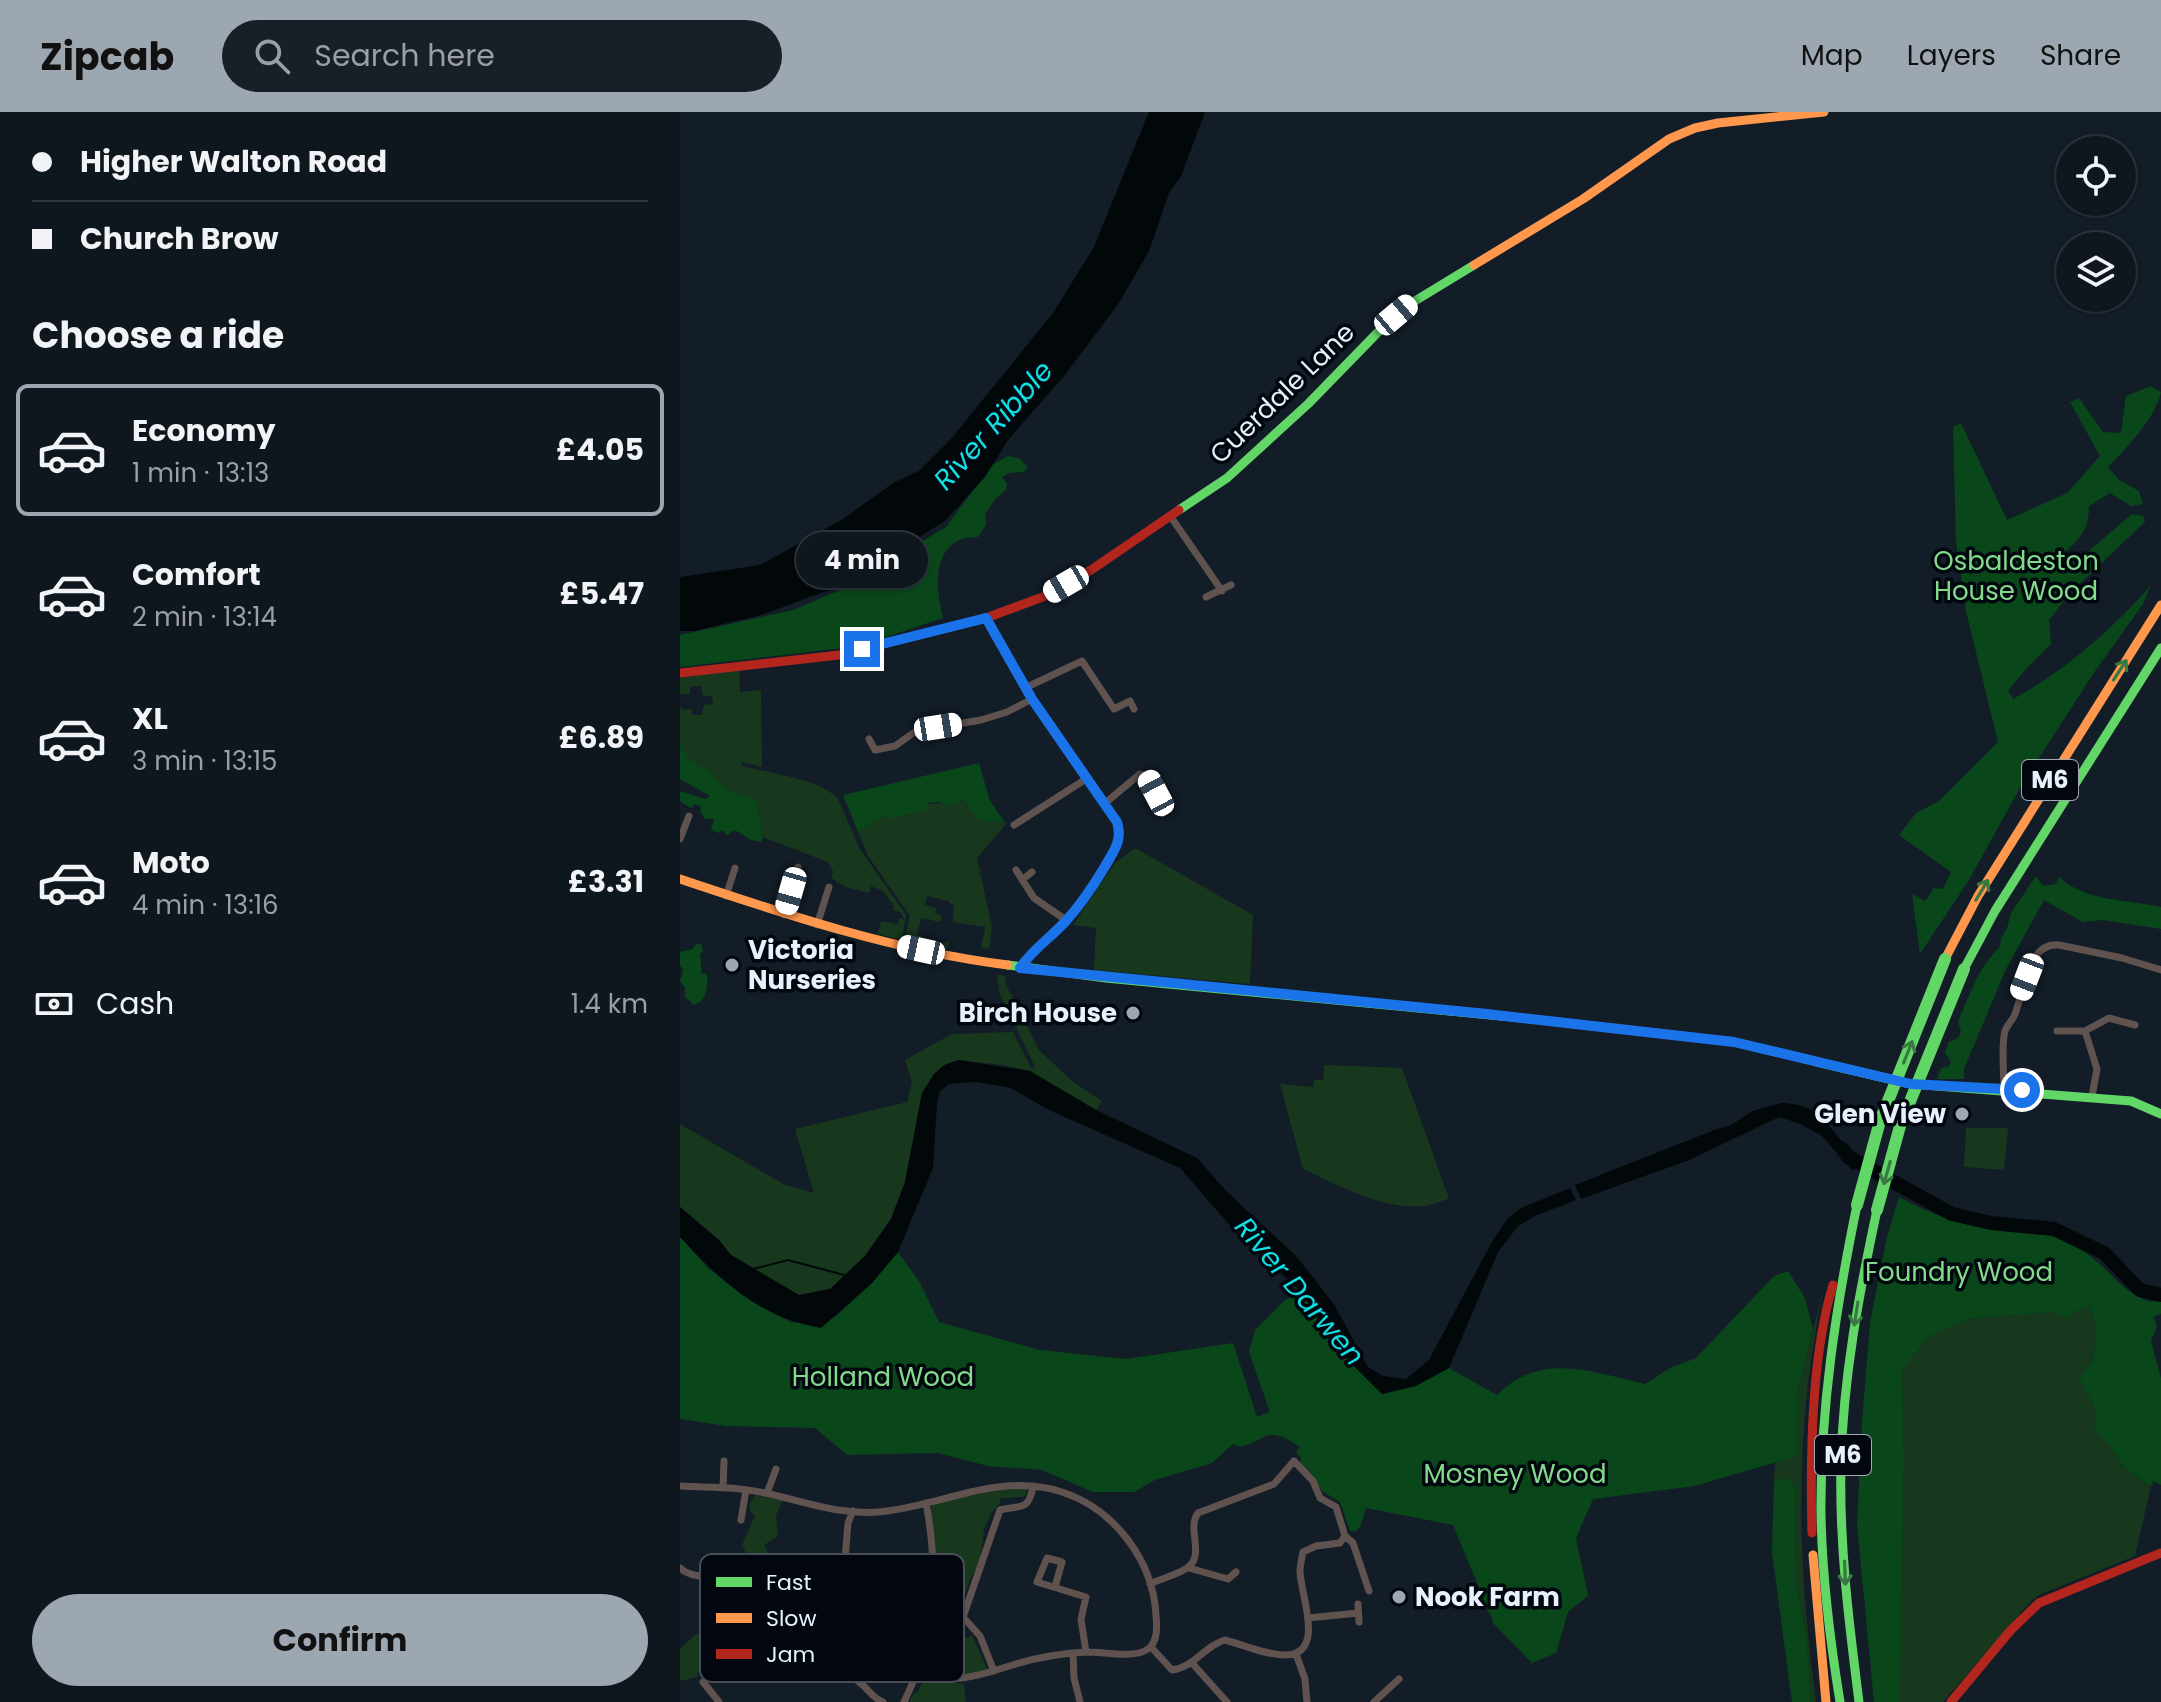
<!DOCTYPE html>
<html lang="en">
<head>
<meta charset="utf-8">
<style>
	body { margin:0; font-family:Poppins,sans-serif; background:#171f27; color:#f1f3f6; height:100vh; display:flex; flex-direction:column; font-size:30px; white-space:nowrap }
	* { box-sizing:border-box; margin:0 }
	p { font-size:26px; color:#9b9fa4 }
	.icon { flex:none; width:44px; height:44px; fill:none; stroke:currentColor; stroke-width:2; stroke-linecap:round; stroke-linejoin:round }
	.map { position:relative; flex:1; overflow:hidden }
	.drawer { display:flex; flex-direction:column; background:#0e161e; width:680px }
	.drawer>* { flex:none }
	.guide { display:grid; align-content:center; height:176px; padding:0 32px; background:#0e161e }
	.controls { position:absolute; left:1376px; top:24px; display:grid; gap:16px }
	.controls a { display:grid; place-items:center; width:80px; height:80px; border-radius:50%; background:#0e161e; box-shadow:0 2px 6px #0004,0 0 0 2px #2e353c; font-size:40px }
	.end { position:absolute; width:36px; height:36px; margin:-18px; border:10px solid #1a73e8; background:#fff; box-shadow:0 0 0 4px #fff }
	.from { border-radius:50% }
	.bubble { position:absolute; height:56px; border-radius:28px; background:#0e161e; box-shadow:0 2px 6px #0004,0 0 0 2px #2e353c; font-size:26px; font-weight:700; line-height:56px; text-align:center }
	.car { position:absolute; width:24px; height:48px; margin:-24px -12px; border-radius:10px; box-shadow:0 0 6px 2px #0007; background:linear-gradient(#fff 24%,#345 0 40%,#fff 0 76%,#345 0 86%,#fff 0) }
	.guide b { display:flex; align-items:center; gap:28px; height:76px; font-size:30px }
	.guide b+b { border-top:2px solid #2e353c }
	.guide i { width:20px; height:20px; background:#f1f3f6 }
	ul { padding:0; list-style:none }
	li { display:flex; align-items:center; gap:24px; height:132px; margin:0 16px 12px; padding:0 16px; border:4px solid transparent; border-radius:12px }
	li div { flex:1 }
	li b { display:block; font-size:30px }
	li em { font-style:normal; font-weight:700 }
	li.on { border-color:#9ca7b2 }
	li>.icon { width:72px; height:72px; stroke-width:1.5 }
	h2 { padding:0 32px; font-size:36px; line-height:96px }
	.pay { display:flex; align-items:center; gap:20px; height:88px; padding:0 32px; font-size:30px }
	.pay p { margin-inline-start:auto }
	.action { display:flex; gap:16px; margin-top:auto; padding:16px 32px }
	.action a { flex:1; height:92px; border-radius:48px; background:#9ca7b2; color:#111; font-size:32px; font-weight:700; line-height:92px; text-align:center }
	header { display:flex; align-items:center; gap:48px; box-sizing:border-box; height:112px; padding:0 40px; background:#9ca7b2; color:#111 }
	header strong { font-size:38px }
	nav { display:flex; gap:44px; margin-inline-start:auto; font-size:28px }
	.search { width:560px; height:72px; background:#171f27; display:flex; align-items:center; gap:20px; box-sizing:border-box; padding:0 28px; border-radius:44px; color:#9b9fa4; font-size:30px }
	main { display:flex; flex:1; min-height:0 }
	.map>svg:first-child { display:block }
	.green { fill:#18381e }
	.forest { fill:#09471a }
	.water { fill:#020809 }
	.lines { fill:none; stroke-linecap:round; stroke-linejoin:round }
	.stream { stroke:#020809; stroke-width:2 }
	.river { stroke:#020809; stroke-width:14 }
	.street { stroke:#60534f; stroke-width:7 }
	.fast { stroke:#63d668; stroke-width:9 }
	.slow { stroke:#ff974d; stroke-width:9 }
	.jam { stroke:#b3261e; stroke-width:9 }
	.fast-bridge { stroke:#63d668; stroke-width:12 }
	.oneway { stroke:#377940 }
	.route { stroke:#1a73e8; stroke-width:10 }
	.poi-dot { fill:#9ca7b2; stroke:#02070f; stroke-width:3 }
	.labels { text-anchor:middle; stroke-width:7; stroke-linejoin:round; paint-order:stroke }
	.shield { fill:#02070f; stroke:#a2abb5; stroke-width:2 }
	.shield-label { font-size:24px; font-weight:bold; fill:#e7f1fc }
	.street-label { font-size:26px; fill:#e7f1fc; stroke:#02070f }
	.park-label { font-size:26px; fill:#84da8b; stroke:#02070f }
	.poi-label { font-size:26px; font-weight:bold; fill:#e7f1fc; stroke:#02070f; text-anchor:start }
	.water-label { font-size:28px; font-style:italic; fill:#10dee0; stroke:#02070f }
	.key { fill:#02070f; stroke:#474d56; stroke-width:2 }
	.key-label { font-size:22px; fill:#e7f1fc }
</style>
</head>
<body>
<header>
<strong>Zipcab</strong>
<div class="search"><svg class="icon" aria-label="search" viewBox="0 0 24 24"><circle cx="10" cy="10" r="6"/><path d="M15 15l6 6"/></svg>Search here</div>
<nav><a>Map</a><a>Layers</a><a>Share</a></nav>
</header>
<main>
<section class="drawer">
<div class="guide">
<b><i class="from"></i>Higher Walton Road</b>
<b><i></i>Church Brow</b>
</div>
<h2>Choose a ride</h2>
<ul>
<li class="on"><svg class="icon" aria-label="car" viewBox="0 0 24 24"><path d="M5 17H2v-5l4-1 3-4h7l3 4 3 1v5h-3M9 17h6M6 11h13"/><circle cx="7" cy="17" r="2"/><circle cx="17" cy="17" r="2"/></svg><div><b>Economy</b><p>1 min · 13:13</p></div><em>£4.05</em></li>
<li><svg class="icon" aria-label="car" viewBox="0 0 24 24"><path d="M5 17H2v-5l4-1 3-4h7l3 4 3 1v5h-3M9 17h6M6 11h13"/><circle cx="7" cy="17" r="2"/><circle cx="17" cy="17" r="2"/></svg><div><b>Comfort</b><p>2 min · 13:14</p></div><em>£5.47</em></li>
<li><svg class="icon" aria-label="car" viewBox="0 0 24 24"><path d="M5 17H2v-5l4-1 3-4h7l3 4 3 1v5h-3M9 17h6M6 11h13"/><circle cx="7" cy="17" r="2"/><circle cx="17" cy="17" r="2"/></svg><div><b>XL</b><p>3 min · 13:15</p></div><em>£6.89</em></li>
<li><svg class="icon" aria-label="car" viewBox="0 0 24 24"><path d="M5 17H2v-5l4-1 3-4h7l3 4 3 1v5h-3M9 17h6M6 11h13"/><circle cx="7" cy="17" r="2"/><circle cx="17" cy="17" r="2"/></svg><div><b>Moto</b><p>4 min · 13:16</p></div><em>£3.31</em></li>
</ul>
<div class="pay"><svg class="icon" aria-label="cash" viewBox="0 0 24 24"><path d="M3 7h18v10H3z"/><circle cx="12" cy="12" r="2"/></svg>Cash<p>1.4 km</p></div>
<div class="action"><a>Confirm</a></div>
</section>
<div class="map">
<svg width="1481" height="1590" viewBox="0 0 1481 1590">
	<rect width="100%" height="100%" fill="#121d28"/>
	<path class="green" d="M59,557l1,23 21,-2 1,77 -20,-5v4c26,7 79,13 96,33l22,50 46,66 -4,25 -24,-6 3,-13 16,3 3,-6 5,2 -5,-8 -7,-2 1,-4 -11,-15 -12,-5 -2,7 -23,-6 -15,-9 2,-7 -5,-9 -65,-25 -7,-38 -29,-9 -21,-21 -17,-10 -9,-14v-39l2,4 10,-1v6h10l2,-10 9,-1 -1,-8h-9l-2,-10 -11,1v7h-10v-16z
		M282,687c16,19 14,25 42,22l2,3 -29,34 15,69 -3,22 -8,-1 4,-21 -32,-5 1,-17 -5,-2v-2l-22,-5 -2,9 11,3 -1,5 7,2 -2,7 -19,-4 -4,17 27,8 5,-2 -2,9 -43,-9 6,-25 -42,-60 -10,-24 25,-17c28,12 35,-20 67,-10z
		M455,736l118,67 -3,69 -156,-14 2,-42 -23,-3 41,-61z
		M317,862l8,2 1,9 33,65 34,32 29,19 -6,9 -66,-39 -28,-6 -44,-5 -24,14 -12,19 -17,89 -14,37 -26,37 -35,33 -31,6 -68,-40 -12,-15 -39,-33v-83l105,61 29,8 -19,-64 112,-27 5,-20 -7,-22 47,-26 61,-2 18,36 4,-1 -36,-75z
		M644,953l78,3 47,131c-8,2 -17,6 -25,7 -42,4 -84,-20 -121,-37l-23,-85 34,3v-7h9z
		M1286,1016h42l-4,42 -40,-3z
		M1142,1182c-7,40 -14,80 -17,121 -8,96 -2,192 11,287h-5l-4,-62 -11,-58 -1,-96 -21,-5 1,-21 22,-5v-60z
		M1409,1195l6,15 -1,38 -15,18 16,29 -1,23 10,9 24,32 23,15 -16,70 -96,39 -8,6 -88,101h-43l4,-242 -2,-89 26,-34 41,-18 84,-7 15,6 6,-6z
		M330,1376h16l1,6 -4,3 -23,1v5l-8,9 -8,17 -4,34 -10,16 -14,44c1,8 5,12 12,15l4,-3 16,36 -26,5 -36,-6 8,-26 4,-46 -7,-91 7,-5z
		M76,1383l26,6 -6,15 2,20 -14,9 16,28 -9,30 -18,4 -13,16 -7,14 -34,32 -2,8 -17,4v-32l16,-15 8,1 17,-15 8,-29 23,-21 1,-3 -11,-22 13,-29 -5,-5v-8z
		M244,1567l40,5 2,18h-57l6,-10 2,2z"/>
	<path class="forest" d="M1471,274l10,6c-5,25 -34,56 -53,75l11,13 20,11 4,13 -12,2 -21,-13 -21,13c0,23 -8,32 -25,47l11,10 57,-49 11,2 2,6 -74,70 -22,28 2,24 -25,25 -18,22 5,8c50,-27 100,-70 138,-114l-8,19 -50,70 -72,112 -52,94 -49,74 -8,-60 13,7 9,-13 9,1 8,-17 -52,-37 17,-22 23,-12 59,-59 -32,-131 -10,-69 -3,-115 8,-4 46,97 60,-27 33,-37 -30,-54 9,-4 24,34 18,1 5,-37z
		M328,344l11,2 9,9 -5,5 -14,1 -7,4 5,7 -1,6 -10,8 -11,16 1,11 -8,12c-5,1 -14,0 -19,3 -28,15 -22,52 -16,78l-66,22 -35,8 -162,19v-32l113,-25 52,-22 101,-61 46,-62z
		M0,633l9,14 17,10 21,21 29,9 7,38 -2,5 -10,-2 -16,-10 -8,5 -5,-5 -3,3 -8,-3 3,-11h-9l-5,-7 1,-5 -6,-3 -4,4 -11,-7v-10l25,8 5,-3 -30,-17z
		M299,651l11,38 14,20c-29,4 -26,-4 -42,-22l-12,7 -11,-4 -11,1 -1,6 -35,10 -9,-3 -25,16 -15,-37z
		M1356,764l7,10 13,-2 3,-7c27,25 67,22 102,30v22l-58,-9 -20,2 -39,-22 -38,69 -42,100v10h-27l4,-11 7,-1 3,-5 -6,-10 4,-10 9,-4 3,-6 -3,-11c12,-26 20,-54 42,-74l1,-9 6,-10 4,-15z
		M21,831l2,9 -3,2 2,20h5c1,14 0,26 -13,31l-9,-8v-9l-5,-7 3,-11 -3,-5v-13l13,-3 2,-4z
		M1219,1085c24,13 48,23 75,29 24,6 56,2 79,9 3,1 30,15 33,18 22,14 47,54 75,48v13l-8,3 4,9 -6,15 10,37v107l-7,-4 -3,5 -23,-15 -24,-32 -10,-9 1,-23 -16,-29 15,-18 1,-38 -6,-15 -15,5 -6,7 -15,-7 -84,7 -41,18 -26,34 2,89 -4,242h-26l-17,-178 5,-102 8,-99 17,-86z
		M0,1125l28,31 42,32 42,23 43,-6 37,-34 26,-31 21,29 20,41 101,28 86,9 107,-16 24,74 13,-5 -21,-60 6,-22 30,-30 17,-8 30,52 50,50 34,-9 33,-17 48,27c44,-44 94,-23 148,-11l25,-16 26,-10 78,-82 14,-5 17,27 8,31 -16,66v61l-102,30 -102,13 -17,39 12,58 -20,16 -12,41 -24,10 -38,-39 -41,-99 -87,-17 -6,19 -4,4h-6l-10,-29 -18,-11 -10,-17 -11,-11v-5l-5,-6 4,-5c-32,-21 -27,-11 -59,0l-8,-3 -21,19 -57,17 -21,12h-41l-51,-22 -54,-4 -50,-13 -91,2 -32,-27 -89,-2 -46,-7z
		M1105,1366l10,8 1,96 11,58 4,62h-19l-20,-150 2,-71z"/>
	<path class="water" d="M469,0h56l-24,64 -12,17 -20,58 -30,52 -55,73 -56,64 -23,37 -40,44 -105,65 -79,29 -67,16h-14v-54l80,-12 83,-46 50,-36 26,-12 32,-32 102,-126 41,-66z
		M278,948l72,11 66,39 101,48 30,34 67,62 19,23 22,29 33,61 15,9 23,3 23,-19 63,-118 16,-24 13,-10 49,-20 6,12 -41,16 -17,10 -20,26 -49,116 -33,18 -34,8 -50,-50 -30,-52 -69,-63 -53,-61 -131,-58 -38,-22 -35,-6 -27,2 -9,7 -3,12 -4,65 -35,84 -26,31 -51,45c-62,-11 -99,-46 -141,-91v-30l39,33 12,15 68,40 31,-6 35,-33 26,-37 14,-37 17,-89 12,-19 10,-9z
		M1102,991c47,2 44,31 76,51l-5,17 -32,-36 -23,-12 -19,-6 -90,43 -108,39 -6,-14 142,-56c14,-2 20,-8 31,-15 9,-6 23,-8 34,-11z"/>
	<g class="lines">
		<path class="stream" d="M73,1157l35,-9 56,15"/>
		<path class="river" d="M1163,1037l5,8 104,57 39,9 63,6 50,24 36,37 21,5"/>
		<path class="street" d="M491,405l51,74
			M526,485l25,-12
			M306,506l46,81 83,119 5,14 -2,13 -26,42 -13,20 -49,47 -10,14
			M345,576l57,-27 32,48 16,-8 4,8
			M189,627l6,11 20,-4 21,-15 65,-11 26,-8 25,-13
			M424,692l36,-30 7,2 18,34
			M334,713l72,-46
			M0,727l9,-23
			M336,758l18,28 32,22
			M342,768l10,-8
			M46,784l9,-28
			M104,803l14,-48
			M137,813l12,-38
			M1377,919h28
			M1324,977c0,-16 -3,-44 1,-58 2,-6 8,-11 10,-17 9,-23 12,-72 44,-69l63,13 39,12
			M1412,984l5,-27 -12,-38 24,-13 26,7
			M0,1374c28,1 57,1 85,7 38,8 73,22 113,19 63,-5 119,-41 184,-20 52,17 91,68 94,123 1,11 2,27 -8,34 -14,10 -43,3 -60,3 -24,1 -49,5 -72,12 -37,11 -60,22 -100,7
			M43,1376l1,-27
			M87,1381l9,-24
			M61,1408l5,-30
			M165,1447l16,24 -2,16 -12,15
			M0,1456c14,13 34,4 47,19 -3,16 -7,36 -23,43
			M509,1456l39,11 8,-7
			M470,1472c10,-5 29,-10 37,-16 19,-13 -1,-39 11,-55l76,-29 20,-23 19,20 7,17 16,9 9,29 8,7 16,48
			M375,1475l7,-25 -15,-4 -10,24 49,15 -5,22 5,33
			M678,1492l1,18
			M628,1506l50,-5
			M53,1532l9,-17 15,-18 20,-2c4,-44 28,-51 68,-48l3,-36 5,-12
			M471,1535l21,23c23,-3 32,-24 53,-30 19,5 41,15 60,15 42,0 15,-61 15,-84 0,-6 2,-13 3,-19l13,-6 24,-3 5,-7
			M393,1542l1,24 6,24
			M616,1542l9,25 2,23
			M512,1551l35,39
			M110,1555c12,8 23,12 37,12 9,-1 18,-6 26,-1 12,5 17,19 30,24
			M314,1559l-14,-35 -17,-19 37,-107c21,-5 29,1 33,-24
			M23,1570l16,20
			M224,1590c31,-63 35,-131 22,-199
			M694,1590l25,-23"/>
		<path class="fast" d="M499,398l48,-32 81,-74 75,-77 27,-23 64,-39
			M328,853l98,13 416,40
			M1284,857l31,-58 166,-263
			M1137,950l94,22 220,17 30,13
			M1160,1590c-10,-62 -18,-125 -19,-188 -1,-105 15,-207 36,-309
			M1179,1590c-10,-79 -20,-158 -18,-238 2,-86 18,-170 36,-254"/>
		<path class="slow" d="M794,153l109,-66 86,-60 26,-11 23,-5 106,-11
			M0,767c107,36 215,72 328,86
			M1265,847l33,-63 183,-291
			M1133,1443l13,147"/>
		<path class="jam" d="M0,561l159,-18 147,-37 62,-23 43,-25 88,-60
			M842,906l212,24 83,20
			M1132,1421c-2,-75 -1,-177 21,-248
			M1271,1590l59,-71 29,-28 122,-50"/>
		<path class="fast-bridge" d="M1177,1093l23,-84 65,-162
			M1197,1098l23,-84 64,-157"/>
	</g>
	<defs><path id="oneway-shaft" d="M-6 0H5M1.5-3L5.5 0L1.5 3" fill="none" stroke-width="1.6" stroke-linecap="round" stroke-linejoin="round" transform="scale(2)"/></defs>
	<g class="oneway">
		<use href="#oneway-shaft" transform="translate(1440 558) rotate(-57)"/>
		<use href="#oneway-shaft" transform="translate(1302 778) rotate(-59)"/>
		<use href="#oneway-shaft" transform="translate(1228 940) rotate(-68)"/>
		<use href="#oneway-shaft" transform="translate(1207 1061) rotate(106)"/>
		<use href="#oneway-shaft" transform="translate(1176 1202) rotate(99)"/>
		<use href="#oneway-shaft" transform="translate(1165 1461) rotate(88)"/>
	</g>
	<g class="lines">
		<path class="route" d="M182,537l124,-31 46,81 85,123c6,19 -4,30 -13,46 -12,20 -24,38 -40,55 -15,16 -32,27 -44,45l467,46 247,28 177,42 111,6"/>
	</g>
	<g class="poi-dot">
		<circle cx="52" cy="853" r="8"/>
		<circle cx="453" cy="901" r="8"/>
		<circle cx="1282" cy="1002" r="8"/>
		<circle cx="719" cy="1485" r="8"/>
	</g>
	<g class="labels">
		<g class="shield">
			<rect x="1342" y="648" width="56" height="40" rx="6"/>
			<rect x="1135" y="1323" width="56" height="40" rx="6"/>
		</g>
		<g class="shield-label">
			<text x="1370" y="676">M6</text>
			<text x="1163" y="1351">M6</text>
		</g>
		<g class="street-label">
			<text transform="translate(602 281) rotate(-44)" y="9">Cuerdale Lane</text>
		</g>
		<g class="park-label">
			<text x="1336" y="458">Osbaldeston<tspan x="1336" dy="30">House Wood</tspan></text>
			<text x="1279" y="1169">Foundry Wood</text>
			<text x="203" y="1274">Holland Wood</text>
			<text x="835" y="1371">Mosney Wood</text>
		</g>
		<g class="poi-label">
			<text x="68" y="847">Victoria<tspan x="68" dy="30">Nurseries</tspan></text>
			<text x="437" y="910" text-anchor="end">Birch House</text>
			<text x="1266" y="1011" text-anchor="end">Glen View</text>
			<text x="735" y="1494">Nook Farm</text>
		</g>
		<g class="water-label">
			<text transform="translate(313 313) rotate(-48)" y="10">River Ribble</text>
			<text transform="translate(620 1179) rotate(50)" y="10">River Darwen</text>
		</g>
	</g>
	<rect x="20" y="1442" width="264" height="128" rx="12" class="key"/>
	<rect x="36" y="1465" width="36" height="10" fill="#63d668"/>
	<rect x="36" y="1501" width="36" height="10" fill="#ff974d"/>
	<rect x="36" y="1537" width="36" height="10" fill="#b3261e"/>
	<g class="key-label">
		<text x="86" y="1478">Fast</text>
		<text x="86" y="1514">Slow</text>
		<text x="86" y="1550">Jam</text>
	</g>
</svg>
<div class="controls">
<a><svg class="icon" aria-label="locate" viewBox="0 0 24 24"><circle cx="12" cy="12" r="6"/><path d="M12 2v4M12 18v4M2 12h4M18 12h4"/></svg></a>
<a><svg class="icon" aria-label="layers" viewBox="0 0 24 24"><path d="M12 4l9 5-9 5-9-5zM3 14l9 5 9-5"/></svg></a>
</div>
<i class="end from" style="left:1342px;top:978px"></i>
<i class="end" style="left:182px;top:537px"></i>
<div class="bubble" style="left:116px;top:420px;width:132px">4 min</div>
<i class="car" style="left:716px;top:203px;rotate:50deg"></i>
<i class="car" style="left:386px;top:472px;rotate:240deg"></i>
<i class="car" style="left:258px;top:615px;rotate:81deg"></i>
<i class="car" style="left:476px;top:681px;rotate:332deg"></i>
<i class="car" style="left:111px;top:779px;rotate:196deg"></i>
<i class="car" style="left:241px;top:838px;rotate:282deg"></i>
<i class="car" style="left:1347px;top:865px;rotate:201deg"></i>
</div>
</main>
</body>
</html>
